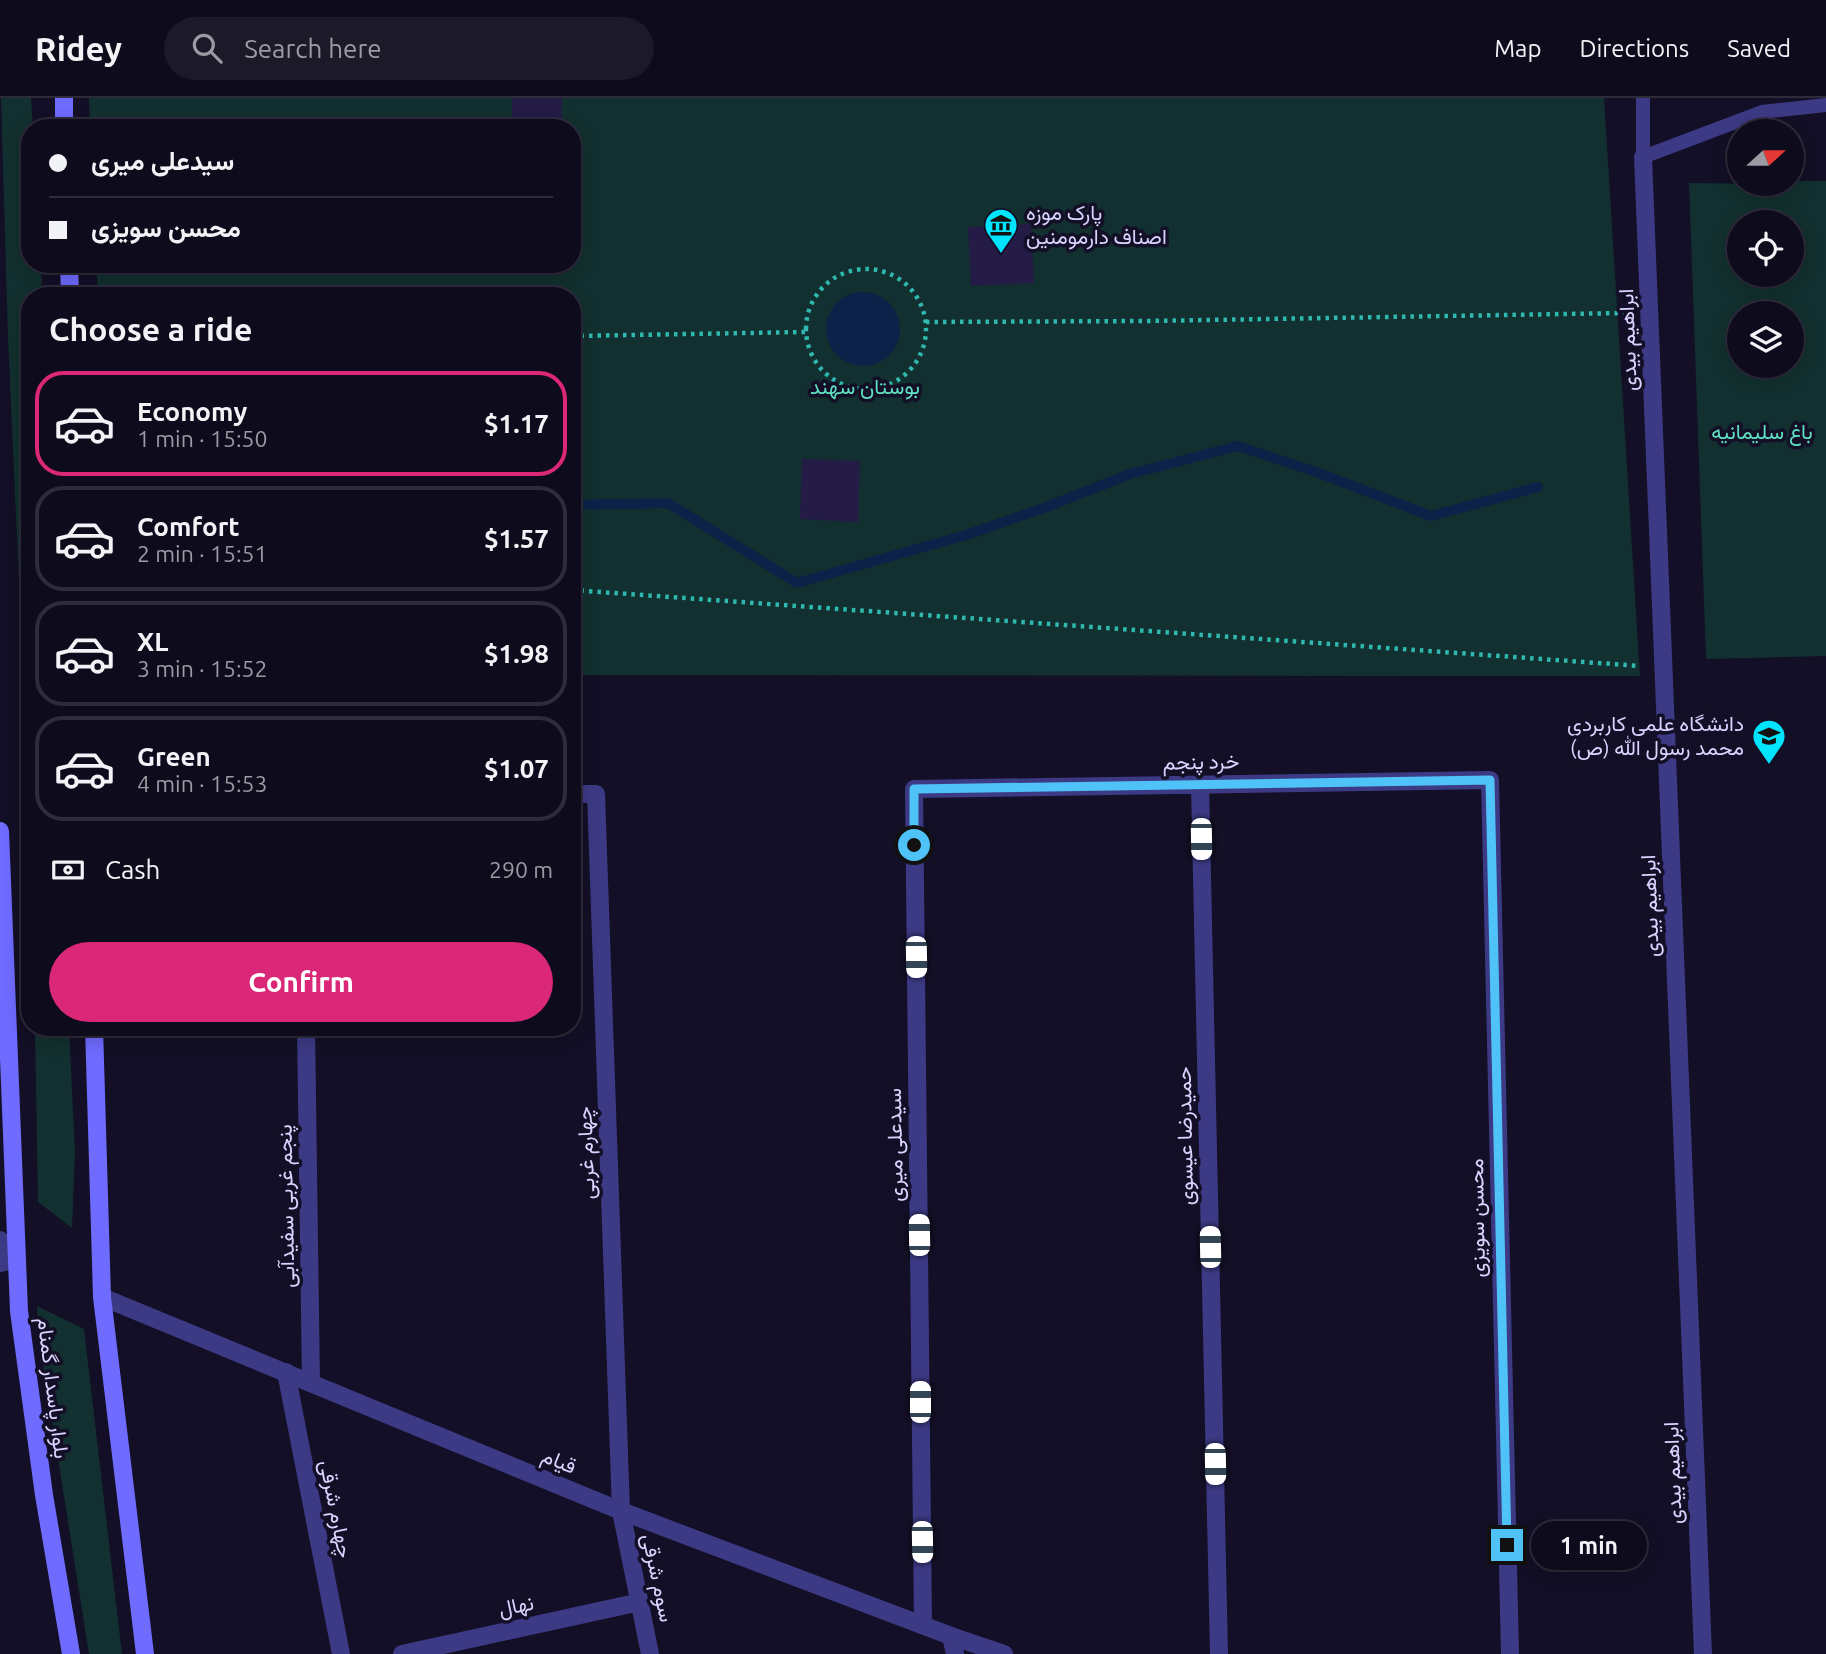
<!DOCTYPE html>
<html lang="en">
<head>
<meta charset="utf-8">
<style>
	body { margin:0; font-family:Ubuntu,Vazirmatn,sans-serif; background:#1c1929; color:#f1f3f6; height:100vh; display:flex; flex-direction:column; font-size:26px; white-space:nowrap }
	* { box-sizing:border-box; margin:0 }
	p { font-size:23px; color:#9b9ba3 }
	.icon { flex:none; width:38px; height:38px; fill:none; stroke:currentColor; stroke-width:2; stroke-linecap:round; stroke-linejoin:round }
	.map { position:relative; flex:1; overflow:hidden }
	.details { position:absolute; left:21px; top:189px; width:560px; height:749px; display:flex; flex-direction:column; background:#0e0b1c; border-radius:28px; box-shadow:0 4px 18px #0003,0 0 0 2px #2e2b3b }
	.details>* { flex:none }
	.hud { position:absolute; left:21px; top:21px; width:560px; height:154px; border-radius:28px; box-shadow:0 4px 18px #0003,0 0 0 2px #2e2b3b; display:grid; align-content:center; height:154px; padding:0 28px; background:#0e0b1c }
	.needle { width:46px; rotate:69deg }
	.tools { position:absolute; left:1727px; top:21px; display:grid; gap:14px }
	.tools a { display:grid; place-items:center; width:77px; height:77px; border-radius:50%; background:#0e0b1c; box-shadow:0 4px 18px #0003,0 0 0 2px #2e2b3b; font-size:35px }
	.end { position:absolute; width:32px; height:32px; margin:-16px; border:9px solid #4fc3f7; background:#111; box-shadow:0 0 0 4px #111 }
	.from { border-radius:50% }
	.bubble { position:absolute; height:49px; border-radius:24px; background:#0e0b1c; box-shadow:0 4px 18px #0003,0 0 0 2px #2e2b3b; font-size:23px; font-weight:600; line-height:49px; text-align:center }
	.car { position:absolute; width:21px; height:42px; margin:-21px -10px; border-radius:9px; box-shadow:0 0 5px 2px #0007; background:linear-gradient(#fff 24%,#345 0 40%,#fff 0 76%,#345 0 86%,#fff 0) }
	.hud b { display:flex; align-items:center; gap:24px; height:66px; font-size:26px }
	.hud b+b { border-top:2px solid #2e2b3b }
	.hud i { width:18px; height:18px; background:#f1f3f6 }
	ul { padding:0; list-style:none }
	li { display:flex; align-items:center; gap:21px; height:105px; margin:0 14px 10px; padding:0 14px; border:4px solid #2e2b3b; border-radius:28px }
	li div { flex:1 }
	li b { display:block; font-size:26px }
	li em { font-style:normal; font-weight:600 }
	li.active { border-color:#db2777 }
	li>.icon { width:63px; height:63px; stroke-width:1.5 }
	h2 { padding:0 28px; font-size:32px; line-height:84px }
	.pay { display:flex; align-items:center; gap:18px; height:77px; padding:0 28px; font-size:26px }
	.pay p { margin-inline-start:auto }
	.cta { display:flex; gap:14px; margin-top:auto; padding:14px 28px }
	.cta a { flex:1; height:80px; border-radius:42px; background:#db2777; color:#fff; font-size:28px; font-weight:600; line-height:80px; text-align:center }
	header { display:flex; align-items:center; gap:42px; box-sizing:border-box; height:98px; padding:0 35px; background:#0e0b1c; border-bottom:2px solid #2e2b3b }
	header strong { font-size:33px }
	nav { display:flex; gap:38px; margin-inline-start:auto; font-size:24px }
	.search { width:490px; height:63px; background:#1c1929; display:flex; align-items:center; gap:18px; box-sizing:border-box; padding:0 24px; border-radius:38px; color:#9b9ba3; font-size:26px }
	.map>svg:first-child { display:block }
	.green { fill:#12302f; fill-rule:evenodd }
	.water { fill:#0c2248 }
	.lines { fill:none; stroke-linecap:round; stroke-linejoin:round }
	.stream { stroke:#0c2248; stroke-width:10 }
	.building { fill:#241b47 }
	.path { stroke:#2fb8b0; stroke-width:4.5; stroke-dasharray:3.5 5; stroke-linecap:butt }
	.service { stroke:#3d3a85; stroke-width:14 }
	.minor { stroke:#3d3a85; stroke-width:18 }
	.tertiary { stroke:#3d3a85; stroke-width:18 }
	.secondary { stroke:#6f6bff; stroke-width:18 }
	.route { stroke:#4fc3f7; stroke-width:9 }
	.labels { text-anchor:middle; stroke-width:7; stroke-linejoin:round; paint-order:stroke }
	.poi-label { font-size:21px; fill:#d9d4ff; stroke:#130f26; text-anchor:start }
	.street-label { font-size:21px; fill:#d9d4ff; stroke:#130f26 }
	.park-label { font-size:21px; fill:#5fe0c0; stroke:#130f26 }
</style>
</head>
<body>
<header>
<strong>Ridey</strong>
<div class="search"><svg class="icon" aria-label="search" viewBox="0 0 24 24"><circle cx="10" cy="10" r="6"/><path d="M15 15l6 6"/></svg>Search here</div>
<nav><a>Map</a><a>Directions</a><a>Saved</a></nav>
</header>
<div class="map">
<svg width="1826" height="1556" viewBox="0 0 1826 1556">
	<rect width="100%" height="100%" fill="#130f26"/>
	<path class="green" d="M1,0h30l2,30h-3v136h11l1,32h-12v529l-22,-488z
		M89,0h1515l36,578 -1068,-1v-379h-474l-2,-32h476v-136h-482z
		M1792,83h34v475l-120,3 -17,-476 103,1zM1740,124h52v53h-52zM1792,215v53h-52v-53z
		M35,929h34l6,125 -3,76 -34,-26z
		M37,1208l47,23 38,325h-33l-50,-315z"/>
	<path class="water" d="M826 231a37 37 0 1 1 74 0a37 37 0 1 1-74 0Z"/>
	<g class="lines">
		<path class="stream" d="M572,407l96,-2 129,80 169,-48 78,-27 86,-34 108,-28 81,27 112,43 107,-29"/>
	</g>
	<path class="building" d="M512,0h50v30h-50z
		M1031,126l3,59 -63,3 -3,-59z
		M802,361l58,2 -2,61 -58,-3z"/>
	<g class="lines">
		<path class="path" d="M806 231a60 60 0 1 1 120 0a60 60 0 1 1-120 0Z
			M926,224l222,-1 476,-8
			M572,238l234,-4
			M572,492l1068,76"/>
		<path class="service" d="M1643,0v59l119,-45 64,-7"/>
		<path class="minor" d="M1643,59l60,1497
			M1200,687l19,869
			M572,696h24l25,717 29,143
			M306,929l5,356
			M286,1274l55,282
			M923,1527l-9,-836 576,-9 20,874
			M951,1538l4,18
			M402,1556l238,-52"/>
		<path class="tertiary" d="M0,1142l16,19 -16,4
			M102,1199l519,214 330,125 53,18"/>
		<path class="secondary" d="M64,0v30
			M69,166l1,32
			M0,733l19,480 25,184 27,159
			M94,929l8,270 43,357"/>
	</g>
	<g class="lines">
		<path class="route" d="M914,747v-56l576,-9 17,765"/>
	</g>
	<defs>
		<symbol id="museum-pin" viewBox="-11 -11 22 30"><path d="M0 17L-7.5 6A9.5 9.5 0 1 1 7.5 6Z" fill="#00e5ff" stroke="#130f26"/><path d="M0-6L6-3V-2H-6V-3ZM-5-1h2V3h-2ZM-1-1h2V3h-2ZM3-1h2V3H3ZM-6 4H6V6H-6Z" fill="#111"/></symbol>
		<symbol id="university-pin" viewBox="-11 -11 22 30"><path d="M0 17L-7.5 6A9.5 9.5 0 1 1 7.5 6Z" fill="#00e5ff" stroke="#130f26"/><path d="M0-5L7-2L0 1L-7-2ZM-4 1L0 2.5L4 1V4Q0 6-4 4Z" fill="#111"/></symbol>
	</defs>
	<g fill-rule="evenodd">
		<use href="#museum-pin" x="982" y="108" width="38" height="52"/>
		<use href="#university-pin" x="1750" y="619" width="38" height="52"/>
	</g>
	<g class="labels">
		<g class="poi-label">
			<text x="1026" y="122">پارک موزه<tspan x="1026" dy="24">اصناف دارمومنین</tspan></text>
			<text x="1744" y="633" text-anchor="end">دانشگاه علمی کاربردی<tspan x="1744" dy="24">محمد رسول الله (ص)</tspan></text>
		</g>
		<g class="street-label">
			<text transform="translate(1628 242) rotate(-92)" y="7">ابراهیم بیدی</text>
			<text transform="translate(1201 664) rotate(-1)" y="7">خرد پنجم</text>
			<text transform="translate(1650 808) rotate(-92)" y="7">ابراهیم بیدی</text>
			<text transform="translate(1185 1038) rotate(-91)" y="7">حمیدرضا عیسوی</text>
			<text transform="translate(895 1047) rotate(-91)" y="7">سیدعلی میری</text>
			<text transform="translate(586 1055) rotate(-92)" y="7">چهارم غربی</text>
			<text transform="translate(286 1108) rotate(-91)" y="7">پنجم غربی سفیدآبی</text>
			<text transform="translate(1477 1120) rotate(-91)" y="7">محسن سویزی</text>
			<text transform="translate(53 1290) rotate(83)" y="7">بلوار پاسدار گمنام</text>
			<text transform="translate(559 1363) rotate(22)" y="7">قیام</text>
			<text transform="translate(1673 1375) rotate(-92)" y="7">ابراهیم بیدی</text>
			<text transform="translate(336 1411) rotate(79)" y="7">چهارم شرقی</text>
			<text transform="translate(658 1480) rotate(78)" y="7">سوم شرقی</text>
			<text transform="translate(516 1508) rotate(-12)" y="7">نهال</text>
		</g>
		<g class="park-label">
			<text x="865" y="296">بوستان سهند</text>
			<text x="1762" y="341">باغ سلیمانیه</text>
		</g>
	</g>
</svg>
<div class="tools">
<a><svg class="needle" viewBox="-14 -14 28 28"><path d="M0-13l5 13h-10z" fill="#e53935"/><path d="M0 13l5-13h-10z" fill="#9b9ba3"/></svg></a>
<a><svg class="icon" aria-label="locate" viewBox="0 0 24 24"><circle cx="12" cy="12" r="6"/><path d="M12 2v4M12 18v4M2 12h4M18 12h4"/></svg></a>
<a><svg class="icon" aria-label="layers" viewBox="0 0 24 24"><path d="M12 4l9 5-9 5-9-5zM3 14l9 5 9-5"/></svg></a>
</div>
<i class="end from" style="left:914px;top:747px"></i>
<i class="end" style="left:1507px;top:1447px"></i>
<div class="bubble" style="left:1531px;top:1423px;width:116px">1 min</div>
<i class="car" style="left:1201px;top:741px;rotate:179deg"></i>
<i class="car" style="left:916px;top:859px;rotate:179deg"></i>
<i class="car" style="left:919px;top:1137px;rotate:359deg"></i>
<i class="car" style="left:1210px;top:1149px;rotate:359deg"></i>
<i class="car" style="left:920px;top:1304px;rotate:0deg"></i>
<i class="car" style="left:1215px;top:1366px;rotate:179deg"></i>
<i class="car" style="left:922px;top:1444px;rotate:179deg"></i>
<div class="hud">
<b><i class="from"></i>سیدعلی میری</b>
<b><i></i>محسن سویزی</b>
</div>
<section class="details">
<h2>Choose a ride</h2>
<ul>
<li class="active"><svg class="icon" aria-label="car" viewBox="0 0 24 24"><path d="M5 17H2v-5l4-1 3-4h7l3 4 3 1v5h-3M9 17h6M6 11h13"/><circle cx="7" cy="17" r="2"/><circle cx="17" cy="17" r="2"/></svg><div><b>Economy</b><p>1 min · 15:50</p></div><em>$1.17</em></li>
<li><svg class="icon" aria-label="car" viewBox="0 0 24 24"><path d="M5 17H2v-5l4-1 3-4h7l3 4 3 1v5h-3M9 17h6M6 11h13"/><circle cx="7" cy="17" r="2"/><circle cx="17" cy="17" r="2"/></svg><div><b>Comfort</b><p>2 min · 15:51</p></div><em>$1.57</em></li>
<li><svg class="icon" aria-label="car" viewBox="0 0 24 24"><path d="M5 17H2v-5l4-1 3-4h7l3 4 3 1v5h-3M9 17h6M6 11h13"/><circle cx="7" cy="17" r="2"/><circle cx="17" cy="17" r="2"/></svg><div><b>XL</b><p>3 min · 15:52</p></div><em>$1.98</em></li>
<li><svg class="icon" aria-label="car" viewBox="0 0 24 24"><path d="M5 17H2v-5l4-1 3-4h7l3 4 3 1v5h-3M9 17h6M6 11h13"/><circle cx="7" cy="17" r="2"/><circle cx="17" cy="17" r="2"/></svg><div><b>Green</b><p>4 min · 15:53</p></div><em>$1.07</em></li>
</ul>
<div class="pay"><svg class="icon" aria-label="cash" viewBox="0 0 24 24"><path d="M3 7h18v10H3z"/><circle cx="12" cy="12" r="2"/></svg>Cash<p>290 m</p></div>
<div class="cta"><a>Confirm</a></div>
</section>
</div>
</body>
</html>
